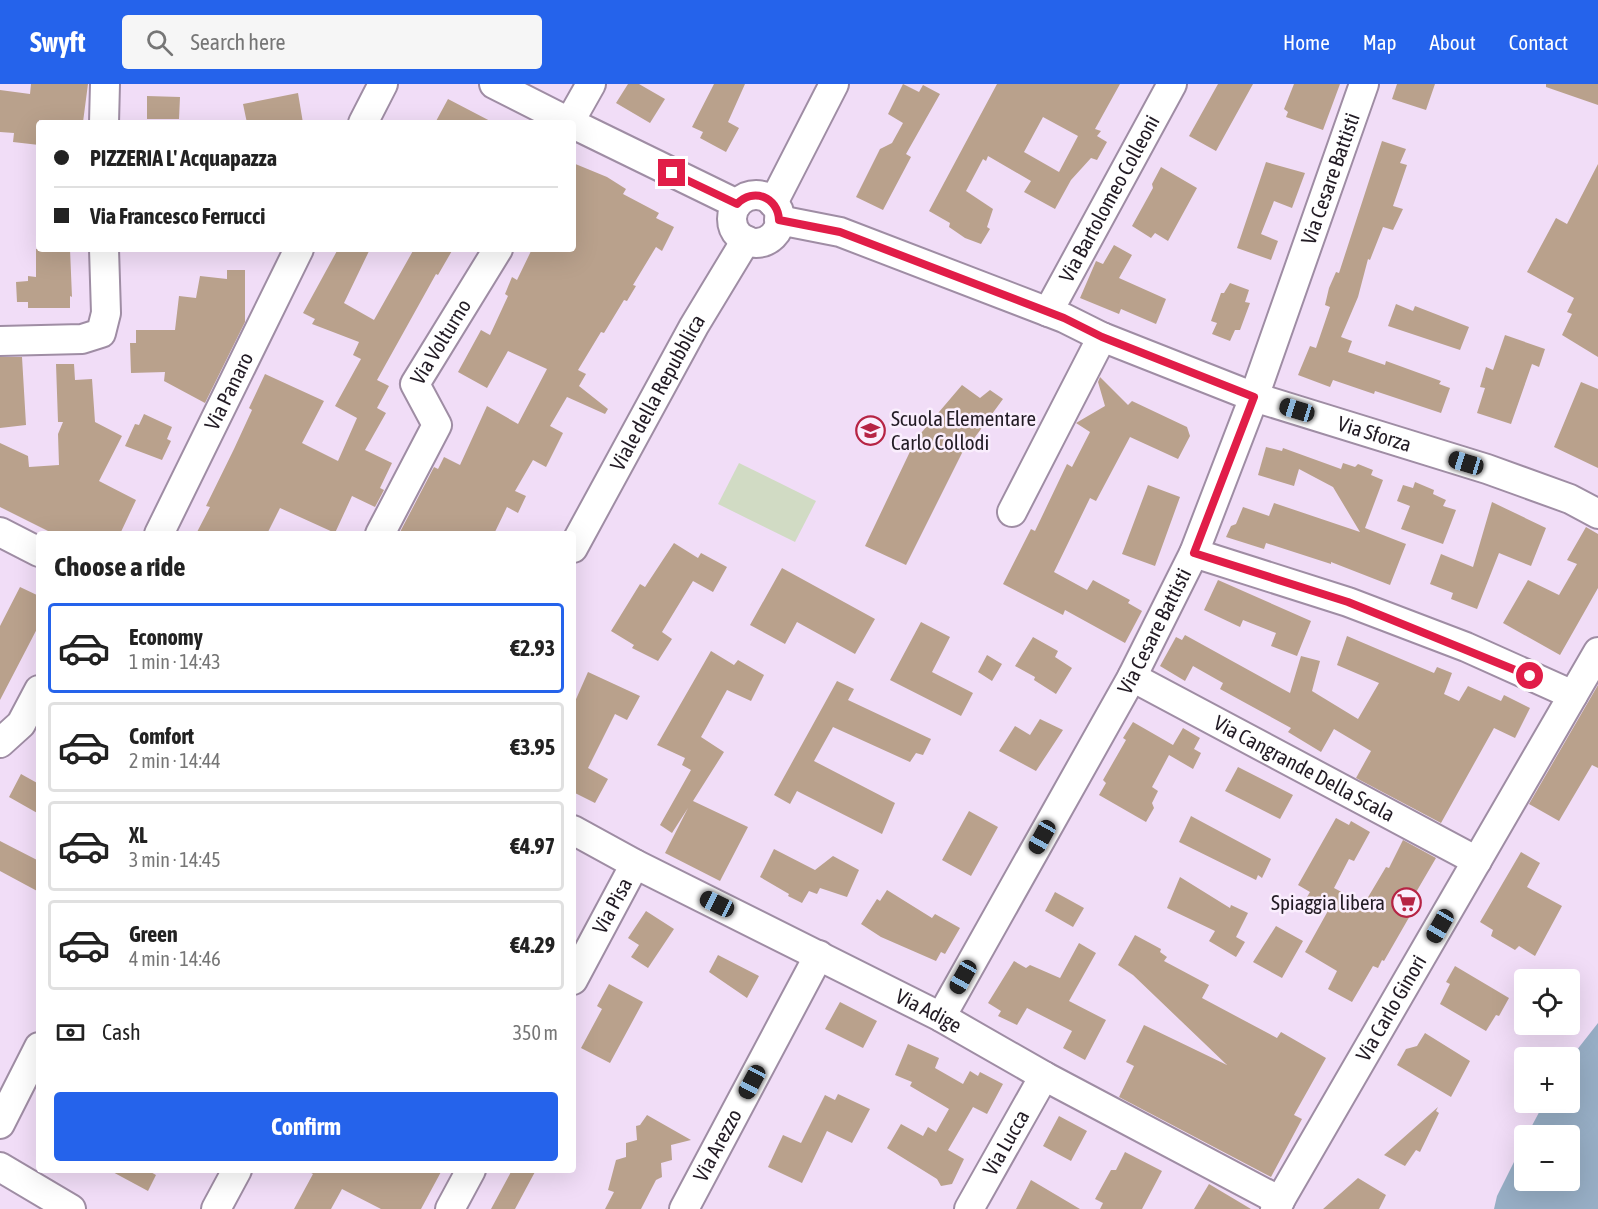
<!DOCTYPE html>
<html lang="en">
<head>
<meta charset="utf-8">
<style>
	body { margin:0; font-family:"Asap Condensed",sans-serif; background:#f6f6f6; color:#222; height:100vh; display:flex; flex-direction:column; font-size:22px; white-space:nowrap }
	* { box-sizing:border-box; margin:0 }
	p { font-size:20px; color:#767676 }
	.icon { flex:none; width:33px; height:33px; fill:none; stroke:currentColor; stroke-width:2; stroke-linecap:round; stroke-linejoin:round }
	.map { position:relative; flex:1; overflow:hidden }
	.side { position:absolute; left:36px; top:447px; width:540px; height:642px; display:flex; flex-direction:column; background:#fff; border-radius:6px; box-shadow:0 6px 24px #0002 }
	.side>* { flex:none }
	.top-card { position:absolute; left:36px; top:36px; width:540px; height:132px; border-radius:6px; box-shadow:0 6px 24px #0002; display:grid; align-content:center; height:132px; padding:0 18px; background:#fff }
	.controls { position:absolute; left:1514px; top:885px; display:grid; gap:12px }
	.controls a { display:grid; place-items:center; width:66px; height:66px; border-radius:6px; background:#fff; box-shadow:0 6px 24px #0002; font-size:30px }
	.end { position:absolute; width:27px; height:27px; margin:-14px; border:8px solid #e11d48; background:#fff; box-shadow:0 0 0 3px #fff }
	.from { border-radius:50% }
	.car { position:absolute; width:18px; height:36px; margin:-18px -9px; border-radius:8px; box-shadow:0 0 4px 2px #0007; background:linear-gradient(#222 24%,#8ab4d8 0 40%,#222 0 76%,#8ab4d8 0 86%,#222 0) }
	.top-card b { display:flex; align-items:center; gap:21px; height:57px; font-size:22px }
	.top-card b+b { border-top:2px solid #e0e0e0 }
	.top-card i { width:15px; height:15px; background:#222 }
	ul { padding:0; list-style:none }
	li { display:flex; align-items:center; gap:18px; height:90px; margin:0 12px 9px; padding:0 6px; border:3px solid #e0e0e0; border-radius:6px }
	li div { flex:1 }
	li b { display:block; font-size:22px }
	li em { font-style:normal; font-weight:700 }
	li.selected { border-color:#2563eb }
	li>.icon { width:54px; height:54px; stroke-width:1.5 }
	h2 { padding:0 18px; font-size:27px; line-height:72px }
	.pay { display:flex; align-items:center; gap:15px; height:66px; padding:0 18px; font-size:22px }
	.pay p { margin-inline-start:auto }
	.action { display:flex; gap:12px; margin-top:auto; padding:12px 18px }
	.action a { flex:1; height:69px; border-radius:6px; background:#2563eb; color:#fff; font-size:24px; font-weight:700; line-height:69px; text-align:center }
	header { display:flex; align-items:center; gap:36px; box-sizing:border-box; height:84px; padding:0 30px; background:#2563eb; color:#fff }
	header strong { font-size:28px }
	nav { display:flex; gap:33px; margin-inline-start:auto; font-size:21px }
	.search { width:420px; height:54px; background:#f6f6f6; display:flex; align-items:center; gap:15px; box-sizing:border-box; padding:0 21px; border-radius:6px; color:#767676; font-size:22px }
	.map>svg:first-child { display:block }
	.green { fill:#d1dbc4 }
	.water { fill:#97aec5 }
	.building { fill:#b9a18c; fill-rule:evenodd }
	.lines { fill:none; stroke-linecap:round; stroke-linejoin:round }
	.minor-casing { stroke:#9f8da4; stroke-width:32 }
	.minor { stroke:#fff; stroke-width:28 }
	.route { stroke:#e11d48; stroke-width:8 }
	.labels { text-anchor:middle; stroke-width:5; stroke-linejoin:round; paint-order:stroke }
	.street-label { font-size:21px; fill:#221b24; stroke:#faeefd }
	.poi-label { font-size:21px; fill:#221b24; stroke:#faeefd; text-anchor:start }
</style>
</head>
<body>
<header>
<strong>Swyft</strong>
<div class="search"><svg class="icon" aria-label="search" viewBox="0 0 24 24"><circle cx="10" cy="10" r="6"/><path d="M15 15l6 6"/></svg>Search here</div>
<nav><a>Home</a><a>Map</a><a>About</a><a>Contact</a></nav>
</header>
<div class="map">
<svg width="1598" height="1125" viewBox="0 0 1598 1125">
	<rect width="100%" height="100%" fill="#f1ddf7"/>
	<path class="green" d="M739,379l77,38 -21,41 -77,-38z"/>
	<path class="water" d="M1598,939v186h-104l3,-13 27,-54v38h45v-44l-42,-1 17,-32 25,-1v-42z"/>
	<path class="building" d="M31,0h57l-5,38 -44,-2v25l-26,-3 1,-9 -14,-1v-42l30,4z
		M628,0h11l26,15 -15,24 -34,-20z
		M714,0h31l-17,38 11,6 -13,24 -26,-14 3,-6 -11,-5z
		M903,0l16,8 4,-7 17,9 -34,60 5,3 -28,53 -27,-13 24,-48 12,-6 11,-20 -15,-9z
		M997,0h123l-25,45 6,2 -4,5 10,6 -10,18 -6,-2 -20,22 -16,29 -31,-17 7,-11 -43,-25 -2,5 -3,-2 -17,32 27,18 -6,18 3,2 -9,15 -16,-6 -16,-11 1,-4 -21,-12zM1043,33l35,19 -19,36 -35,-20z
		M1218,0h35l-37,67 -27,-15z
		M1294,0h46l-17,46 -37,-13 2,-5 -4,-3z
		M1397,0h38l-9,26 -34,-11z
		M1546,0h52v21l-52,-18z
		M298,9l5,30h-56l-4,-19z
		M147,12l33,1 -1,22h-32z
		M448,15l46,24h-59z
		M1382,57l24,8 -6,14 7,2 -14,41 10,3 -10,21 -10,-3 -13,33 -2,-1 -10,38 -17,40 11,4 -4,11 37,13 1,-4 55,20 -2,3 11,4 -9,25 -66,-22 -1,3 -41,-14 -3,7 -32,-12 12,-29 6,2 14,-41 -5,-2 4,-17 7,-16 3,1z
		M1266,78l39,11 -13,35 -18,-7 -13,33 17,7 -7,19 -34,-12z
		M573,79l34,14 19,12 -3,5 36,19 -3,5 18,9 -12,24 -6,-4 -23,38 3,1 -9,15 -3,-1 -20,33 -3,-1 -23,38 8,4 -7,12 29,23 -3,5 -38,-17 -17,29 13,7 -17,34 -13,-7 -18,31 11,5 -8,17 -11,-6 -13,27h-95l35,-67 4,2 6,-12 16,8 27,-59 31,18 29,-55 -39,-18 -21,37 -29,-16 23,-42 9,5 18,-39 -3,-2 7,-17 5,3 15,-31h41z
		M1598,80v193l-36,-22 10,-21 -5,-2 7,-14 -47,-26 29,-54 11,6z
		M1161,83l36,21 -29,53 -13,-8 -4,5 -19,-12 21,-38 -1,-4z
		M1114,161l18,10 -13,23 47,21 -10,25 -35,-15 -2,5 -39,-16 16,-37 7,3z
		M36,165h34l2,48 -2,-1v12h-42v-6h-11l-1,-20 12,-1v-5l8,1z
		M338,165h32l-26,54 30,17 40,-71h39l-15,26 -2,-1 -59,106 12,6 -12,22 9,5 -21,37 27,13 -12,25 4,2 -9,17 -23,-11 -17,37 -55,-25 -13,26h-71l14,-27 -4,-1 28,-57 18,-39 -3,-2 16,-34 59,27 -22,42 36,18 19,-43 -22,-12 26,-47 -8,-4 6,-13 -47,-18 3,-5 -12,-6z
		M227,186h18v52l-40,81 -41,-22 1,-9 -34,1 -1,-30h6v-13h39l4,-34 17,2 4,-22 27,3z
		M1230,199l19,7 -4,12 5,1 -10,27h-5l-5,11 -18,-7 5,-11 -6,-2 10,-28h3z
		M1396,220l17,7 2,-5 54,21 -9,23 -72,-24z
		M1505,251l40,14 -6,18 -7,-3 -21,60 -34,-11 8,-25 -5,-1 6,-20 7,3z
		M0,273h22l4,68 -26,3z
		M56,280h18l1,16 17,-1 3,43 27,14 -23,45 37,19 -16,34h-66l-54,-27v-64l28,13 1,11 30,-2 -1,-31 5,-12h-5z
		M1100,293l28,28 4,-4 55,26 3,9 -12,23 -48,-22 -34,64 -6,-3 -36,74 33,18 6,-10 37,20 -2,3 14,8 -17,32 -60,-33 -2,5 -60,-31 28,-55 4,2 32,-67 5,3 18,-35 -14,-9 29,-17 -7,-24z
		M1581,298l17,7v79l-44,-21z
		M962,301l18,13 10,-8 13,9 -36,49 -2,-1 -59,118 -41,-19 51,-107z
		M144,330l28,13 -5,12 4,2 -9,19 -37,-14 10,-22 4,1z
		M1266,363l16,4 1,-3 58,21 2,-6 12,4 3,-3 15,6 -2,5 12,5 -18,48 41,16 -16,41 -59,-23v2l-65,-21 -2,6 -38,-12 5,-11 5,-2 7,-17 26,9 5,-13 86,29 -27,-45 -34,-18 -5,17 -36,-11z
		M1415,398l19,8 -1,4 13,6 -3,6 13,4 -13,34 -42,-15 9,-23 -13,-5 6,-16 10,3z
		M1148,401l32,12 -25,69 -33,-12z
		M1492,418l54,26 -15,38 -32,-13 -22,56 -26,-10 2,-6 -23,-9 11,-30 32,13z
		M1586,443l12,7v54l-38,67 -57,-32 25,-43 31,15 18,-31 -10,-4z
		M674,459l24,15 3,-5 26,14 -14,25 -20,-11 -31,51 10,7 -14,22 -26,-13 2,-3 -23,-14 29,-47 5,3z
		M782,484l93,51 -20,35 -58,-32 -12,22 -35,-19z
		M1218,496l93,41 -14,35 -26,-10 5,-13 -33,-13 -3,7 -36,-17z
		M20,503l19,9v29l-39,75v-74z
		M921,538l29,15 -18,35 41,21 -12,23 -71,-36z
		M1185,551l105,58 11,-37 19,5 -8,30 46,28 21,-36 -42,-18 10,-29 87,37 3,-6 15,6 -8,21 15,7 9,-15 33,15 3,-6 26,13 -15,30 -21,-10 -53,95 -85,-45 15,-27 -37,-22 -13,23 -33,-20 3,-4 -71,-39 3,-6 -30,-17 -8,15 -25,-15 16,-29 6,3z
		M1033,553l25,14 -3,6 17,11 -16,26 -22,-14 1,-3 -20,-11z
		M711,567l23,14 4,-5 26,15 -13,26 -24,-11 -26,47 23,15 -31,49 55,26 -28,54 -55,-28 23,-45 -16,25 -12,-8 31,-55 -9,-5 3,-7 -28,-13z
		M987,571l15,9 -10,17 -14,-9z
		M588,588l52,24 -13,24 -12,-6 -27,54 20,11 -13,24 -20,-10 -2,4v-91z
		M837,597l17,8 -6,11 83,39 -8,16 -7,-2 -6,9 -77,-35 -19,34 81,42 -13,31 -85,-43 -7,13 -16,-9z
		M1598,601v83l-6,-3 -33,56 -30,-17z
		M1040,635l23,11 -27,41 -37,-20 16,-25 15,9z
		M1133,638l40,23 10,-17 17,10 -6,11 7,4 -8,16 -24,-14 -17,32 6,4 -6,12 2,5 -8,14 -47,-27 7,-12 -3,-3 23,-40 -3,-2z
		M1238,683l55,28 -13,24 -55,-28z
		M21,690l18,10v30l-30,-17z
		M969,727l29,16 -27,49 -29,-16z
		M1191,732l80,43 -9,19 -4,-3 -2,5 -77,-38z
		M1336,734l13,7 2,-4 19,11 -16,29 -5,-2 -15,29 30,16 22,-37 3,1 14,-28 33,18 -21,36 3,2 -10,16 3,2 -27,47 -2,-1 -4,8 -5,-2 -21,36 -24,-13 9,-18 -32,-19 24,-43 -22,-12 3,-5 -12,-7z
		M0,757l39,20v31l-39,-21z
		M774,765l41,21 18,-14 26,14 -12,27 -27,-9 -3,6 -8,-3 -7,12 -14,-7 1,-2 -29,-17z
		M1521,768l19,11 -13,24 35,19 -27,50 -16,-10 -4,4 -24,-14 2,-6 -13,-8z
		M1180,793l50,31 1,-3 17,8 -12,24 9,5 -9,15 -27,-16 6,-10 -48,-23z
		M887,806l45,28 3,-4 25,14 -15,26 -4,-2 -5,9 -55,-24 -20,-13 16,-25 3,2z
		M1055,808l29,16 -11,19 -28,-16z
		M646,827l28,18 -26,39 -17,-11 8,-12 -11,-7z
		M1276,842l27,15 -21,37 -29,-16z
		M1135,851l26,14 -1,3 7,5 -3,4 45,24 -7,13 75,40 4,-6 45,26 -32,57 8,4 -31,58 -152,-80 15,-31 -8,-4 18,-37 83,40 -94,-90 -15,-10z
		M1079,859l17,10 -27,48 37,19 -21,40 -22,-12 9,-17 -45,-23 -10,17 -19,-9 3,-5 -13,-8 26,-42 12,7 4,-3 30,13z
		M718,871l41,21 -12,22 -38,-26z
		M1455,882l54,32 -10,18 -3,-1 -10,16 -46,-27 10,-20 -4,-2z
		M609,900l34,18 -33,61 -29,-15 21,-39 -5,-3z
		M840,918l37,19 -14,27 -38,-19z
		M1425,949l45,28 -19,36 -54,-32 9,-16 11,-3z
		M908,960l31,14 -4,10 28,16 7,-13 8,5 2,-4 23,12 -16,30 -14,-7 -25,43 16,9 -12,25 -11,2 -4,-7 -50,-31 14,-24 22,12 5,-9 8,5 13,-23 -39,-23 2,-4 -17,-7z
		M838,1010l32,15 -18,34 -25,-12 -25,52 -34,-16 15,-32 18,8 24,-48 10,5z
		M1438,1023l-2,4 3,2 -19,39 -4,-2 -11,16 -21,-11z
		M647,1031l44,25 -20,5 1,15 -11,3 1,14 -6,3 -15,29h-36l9,-17 -6,-2 8,-30 10,-3v-14l11,-3 -1,-14 4,-1z
		M1059,1032l28,15 -16,30 -28,-15z
		M1125,1068l37,19 -20,38h-42l3,-6 -8,-4 16,-29h5z
		M109,1086h38l9,5 -8,16z
		M306,1086h136l-21,39h-40l-39,-20 -11,20h-37l19,-35z
		M512,1086h24l-21,39h-24z
		M1358,1094l28,17 -7,14h-56z
		M1031,1096l49,29h-64z
		M1209,1100l42,25h-57z"/>
	<g class="lines">
		<defs>
			<g id="minor">
				<path d="M494,0l77,39"/>
				<path d="M104,39l1,-39"/>
				<path d="M363,39l20,-39"/>
				<path d="M569,39l22,-39"/>
				<path d="M573,40l164,80"/>
				<circle cx="756" cy="135" r="24"/>
				<path d="M773,119l61,-119"/>
				<path id="s1" d="M779,136l61,12 224,86 38,19 152,60 233,72 83,30 28,15"/>
				<path id="s2" d="M1048,228l124,-228"/>
				<path d="M0,257l82,-2 19,-6 5,-20 -2,-64"/>
				<path d="M1012,428l90,-175"/>
				<path d="M0,448l39,20"/>
				<path id="s3" d="M159,450l140,-285"/>
				<path id="s4" d="M380,450l57,-109 -22,-41 83,-135"/>
				<path id="s5" d="M573,464l121,-222 52,-86"/>
				<path d="M1194,469l154,49 118,45 107,48"/>
				<path id="s6" d="M1132,593l345,184"/>
				<path d="M0,659l21,-19 18,-34"/>
				<path id="s7" d="M573,746l62,34 306,153 103,59 236,125"/>
				<path id="s8" d="M573,896l62,-116"/>
				<path id="s9" d="M941,933l191,-340 62,-124 60,-156 110,-313"/>
				<path d="M0,1040l39,-77"/>
				<path d="M0,1083l71,42"/>
				<path d="M216,1125l21,-39"/>
				<path d="M450,1125l21,-39"/>
				<path id="s10" d="M684,1125l135,-254"/>
				<path id="s11" d="M969,1125l75,-133"/>
				<path id="s12" d="M1275,1125l323,-557"/>
			</g>
		</defs>
		<use href="#minor" class="minor-casing"/>
		<use href="#minor" class="minor"/>
	</g>
	<g class="lines">
		<path class="route" d="M672,89l65,31c16,-17 41,-7 42,16l61,12 224,86 38,19 152,60 -60,156 154,49 182,74"/>
	</g>
	<defs>
		<symbol id="school-ring" viewBox="-11 -11 22 22"><circle r="9.5" fill="#faeefd" stroke="#b62444" stroke-width="1.5"/><path d="M0-5L7-2L0 1L-7-2ZM-4 1L0 2.5L4 1V4Q0 6-4 4Z" fill="#b62444"/></symbol>
		<symbol id="supermarket-ring" viewBox="-11 -11 22 22"><circle r="9.5" fill="#faeefd" stroke="#b62444" stroke-width="1.5"/><path d="M-6-5.5h2.5l.6 2H6L4.5 2H-2.5L-4.4-4H-6ZM-1.5 3.2a1.3 1.3 0 1 0 .1 0ZM3 3.2a1.3 1.3 0 1 0 .1 0Z" fill="#b62444"/></symbol>
	</defs>
	<g fill-rule="evenodd">
		<use href="#school-ring" x="854" y="330" width="33" height="33"/>
		<use href="#supermarket-ring" x="1390" y="802" width="33" height="33"/>
	</g>
	<g class="labels">
		<g class="street-label">
			<text dy="7" stroke="none"><textPath href="#s9" startOffset="927">Via Cesare Battisti</textPath></text>
			<text dy="7" stroke="none"><textPath href="#s2" startOffset="129">Via Bartolomeo Colleoni</textPath></text>
			<text dy="7" stroke="none"><textPath href="#s4" startOffset="219">Via Volturno</textPath></text>
			<text dy="7" stroke="none"><textPath href="#s3" startOffset="159">Via Panaro</textPath></text>
			<text dy="7" stroke="none"><textPath href="#s5" startOffset="177">Viale della Repubblica</textPath></text>
			<text dy="7" stroke="none"><textPath href="#s1" startOffset="634">Via Sforza</textPath></text>
			<text dy="7" stroke="none"><textPath href="#s9" startOffset="441">Via Cesare Battisti</textPath></text>
			<text dy="7" stroke="none"><textPath href="#s6" startOffset="195">Via Cangrande Della Scala</textPath></text>
			<text dy="7" stroke="none"><textPath href="#s8" startOffset="84">Via Pisa</textPath></text>
			<text dy="7" stroke="none"><textPath href="#s12" startOffset="232">Via Carlo Ginori</textPath></text>
			<text dy="7" stroke="none"><textPath href="#s7" startOffset="399">Via Adige</textPath></text>
			<text dy="7" stroke="none"><textPath href="#s11" startOffset="76">Via Lucca</textPath></text>
			<text dy="7" stroke="none"><textPath href="#s10" startOffset="72">Via Arezzo</textPath></text>
		</g>
		<g class="poi-label">
			<text x="891" y="342">Scuola Elementare<tspan x="891" dy="24">Carlo Collodi</tspan></text>
			<text x="1385" y="826" text-anchor="end">Spiaggia libera</text>
		</g>
	</g>
</svg>
<div class="controls">
<a><svg class="icon" aria-label="locate" viewBox="0 0 24 24"><circle cx="12" cy="12" r="6"/><path d="M12 2v4M12 18v4M2 12h4M18 12h4"/></svg></a>
<a>+</a>
<a>−</a>
</div>
<i class="end from" style="left:1530px;top:592px"></i>
<i class="end" style="left:672px;top:89px"></i>
<i class="car" style="left:1297px;top:326px;rotate:287deg"></i>
<i class="car" style="left:1466px;top:379px;rotate:287deg"></i>
<i class="car" style="left:1042px;top:753px;rotate:209deg"></i>
<i class="car" style="left:717px;top:820px;rotate:296deg"></i>
<i class="car" style="left:1440px;top:842px;rotate:210deg"></i>
<i class="car" style="left:963px;top:893px;rotate:209deg"></i>
<i class="car" style="left:752px;top:998px;rotate:208deg"></i>
<div class="top-card">
<b><i class="from"></i>PIZZERIA L' Acquapazza</b>
<b><i></i>Via Francesco Ferrucci</b>
</div>
<section class="side">
<h2>Choose a ride</h2>
<ul>
<li class="selected"><svg class="icon" aria-label="car" viewBox="0 0 24 24"><path d="M5 17H2v-5l4-1 3-4h7l3 4 3 1v5h-3M9 17h6M6 11h13"/><circle cx="7" cy="17" r="2"/><circle cx="17" cy="17" r="2"/></svg><div><b>Economy</b><p>1 min · 14:43</p></div><em>€2.93</em></li>
<li><svg class="icon" aria-label="car" viewBox="0 0 24 24"><path d="M5 17H2v-5l4-1 3-4h7l3 4 3 1v5h-3M9 17h6M6 11h13"/><circle cx="7" cy="17" r="2"/><circle cx="17" cy="17" r="2"/></svg><div><b>Comfort</b><p>2 min · 14:44</p></div><em>€3.95</em></li>
<li><svg class="icon" aria-label="car" viewBox="0 0 24 24"><path d="M5 17H2v-5l4-1 3-4h7l3 4 3 1v5h-3M9 17h6M6 11h13"/><circle cx="7" cy="17" r="2"/><circle cx="17" cy="17" r="2"/></svg><div><b>XL</b><p>3 min · 14:45</p></div><em>€4.97</em></li>
<li><svg class="icon" aria-label="car" viewBox="0 0 24 24"><path d="M5 17H2v-5l4-1 3-4h7l3 4 3 1v5h-3M9 17h6M6 11h13"/><circle cx="7" cy="17" r="2"/><circle cx="17" cy="17" r="2"/></svg><div><b>Green</b><p>4 min · 14:46</p></div><em>€4.29</em></li>
</ul>
<div class="pay"><svg class="icon" aria-label="cash" viewBox="0 0 24 24"><path d="M3 7h18v10H3z"/><circle cx="12" cy="12" r="2"/></svg>Cash<p>350 m</p></div>
<div class="action"><a>Confirm</a></div>
</section>
</div>
</body>
</html>
